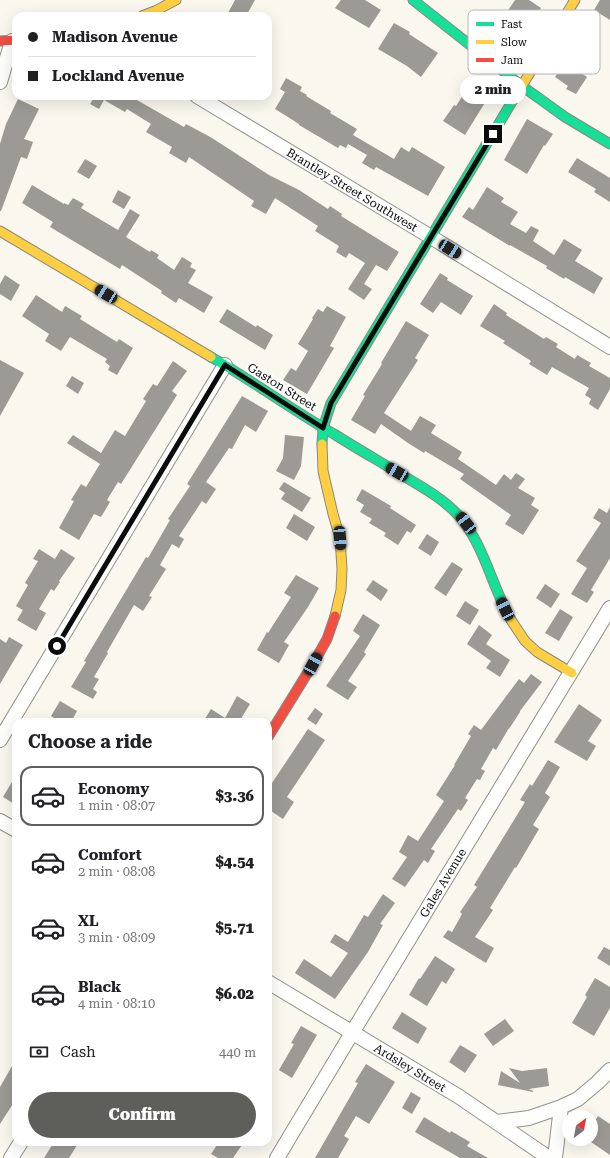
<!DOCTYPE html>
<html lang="en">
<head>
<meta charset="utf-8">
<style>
	body { margin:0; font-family:"Roboto Serif",serif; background:#f6f6f6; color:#202124; height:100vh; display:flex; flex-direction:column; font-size:15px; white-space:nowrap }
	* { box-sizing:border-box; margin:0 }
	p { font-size:13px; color:#757577 }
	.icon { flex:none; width:22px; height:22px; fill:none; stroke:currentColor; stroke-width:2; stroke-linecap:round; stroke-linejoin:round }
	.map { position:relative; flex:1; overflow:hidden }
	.panel { position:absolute; left:12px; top:718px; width:260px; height:428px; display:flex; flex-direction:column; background:#fff; border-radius:12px; box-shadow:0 4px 16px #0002 }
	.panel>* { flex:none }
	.banner { position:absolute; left:12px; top:12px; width:260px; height:88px; border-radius:12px; box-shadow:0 4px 16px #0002; display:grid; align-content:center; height:88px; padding:0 16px; background:#fff }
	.needle { width:26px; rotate:32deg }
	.tools { position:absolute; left:562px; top:1110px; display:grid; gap:8px }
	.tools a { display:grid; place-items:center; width:36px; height:36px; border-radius:50%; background:#fff; box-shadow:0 4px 16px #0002; font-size:20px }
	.end { position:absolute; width:18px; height:18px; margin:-9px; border:5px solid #0b0b0b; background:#fff; box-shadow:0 0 0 2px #fff }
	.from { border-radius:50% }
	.bubble { position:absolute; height:28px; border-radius:14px; background:#fff; box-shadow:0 4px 16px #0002; font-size:13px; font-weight:800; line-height:28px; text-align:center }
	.car { position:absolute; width:12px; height:24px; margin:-12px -6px; border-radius:5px; box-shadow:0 0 3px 1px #0007; background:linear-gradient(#222 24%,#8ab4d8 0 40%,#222 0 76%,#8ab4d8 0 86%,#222 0) }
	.banner b { display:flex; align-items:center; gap:14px; height:38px; font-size:15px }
	.banner b+b { border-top:1px solid #e0e0e0 }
	.banner i { width:10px; height:10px; background:#202124 }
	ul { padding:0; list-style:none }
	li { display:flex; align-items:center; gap:12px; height:60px; margin:0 8px 6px; padding:0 8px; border:2px solid transparent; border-radius:12px }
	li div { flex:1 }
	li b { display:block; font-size:15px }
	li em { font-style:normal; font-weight:800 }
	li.selected { border-color:#5e5e5a }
	li>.icon { width:36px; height:36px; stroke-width:1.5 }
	h2 { padding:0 16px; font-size:18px; line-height:48px }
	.pay { display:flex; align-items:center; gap:10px; height:44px; padding:0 16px; font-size:15px }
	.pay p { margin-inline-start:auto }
	.cta { display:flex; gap:8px; margin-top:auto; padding:8px 16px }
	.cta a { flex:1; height:46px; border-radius:24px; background:#5e5e5a; color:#fff; font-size:16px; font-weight:800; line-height:46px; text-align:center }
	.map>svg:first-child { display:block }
	.building { fill:#9c9a94 }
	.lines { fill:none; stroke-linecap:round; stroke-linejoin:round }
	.street-casing { stroke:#92918d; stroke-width:16 }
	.fast-casing { stroke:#898884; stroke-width:11 }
	.slow-casing { stroke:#898884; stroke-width:11 }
	.jam-casing { stroke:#898884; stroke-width:11 }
	.street { stroke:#fefefc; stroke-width:14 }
	.fast { stroke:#16e098; stroke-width:9 }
	.slow { stroke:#ffcf43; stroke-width:9 }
	.jam { stroke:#f24e42; stroke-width:9 }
	.route { stroke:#0b0b0b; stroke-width:5 }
	.labels { text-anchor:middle; stroke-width:4; stroke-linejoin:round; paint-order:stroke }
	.street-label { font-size:12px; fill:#0b0b0b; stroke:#fff }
	.key { fill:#fff; stroke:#b6b6b6; stroke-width:1 }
	.key-label { font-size:11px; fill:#0b0b0b }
</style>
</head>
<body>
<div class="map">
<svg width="610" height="1158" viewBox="0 0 610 1158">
	<rect width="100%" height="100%" fill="#f9f7ee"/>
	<path class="building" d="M235,0h20l-9,16h-13l-5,-3z
		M341,0h24l16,10 -12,18 -34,-20z
		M515,0h14l12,8 -30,44 -12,-8 2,-4 -11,-7 11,-17 2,2z
		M600,0h10v20l-16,-10z
		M394,23l16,9 -1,2 29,19 -17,24 -14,-11 -29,-17z
		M565,62l22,15 -11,17 -10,-5 2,-3 -13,-9z
		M286,78l16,9 -2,4 7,4 -1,1 25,15 -1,2 27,16 -4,6 41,24 7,-12 8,5 3,-5 33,20 -17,29 -52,-29 -2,3 -12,-7 5,-8 -19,-11 -2,4 -6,-3 -2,3 -39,-23v-1l-24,-15 10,-17 -5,-3z
		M473,80l6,3 2,-3 13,8 -29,47 -22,-14 11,-16 2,1z
		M95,96h35l54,31 2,-3 26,14 57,37 30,15 29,19 2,-3 12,8 -1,2 58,36 -12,19 -11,-6 -12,19 8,5 -8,11 -16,-11 17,-26 -16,-10 -3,5 -10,-6 3,-6 -24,-15 3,-5 -43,-28 -9,16 -15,-8 3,-5 -65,-44 -3,6 -17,-10 3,-6 -26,-15 5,-8 -24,-15 -2,3 -21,-12 -5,9 -9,-5z
		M18,99l21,10 -15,30 9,3 -6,17 -6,-2 -20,54h-1v-67l6,-20z
		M527,119l26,15 -8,12 -1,-1 -17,29 -23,-14z
		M577,158l33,20v24l-16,-10 2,-3 -28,-17z
		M85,159l12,7 -8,13 -12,-7z
		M32,185l32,19v-1l4,2 5,-7 11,6 -3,4 37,22 12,-21 10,6 -14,22 24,15 1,-2 8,5 -2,3 17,12 8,-13 10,6 -2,4 6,3 -8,13 25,14 -9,16 -25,-15 -3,5 -15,-10 1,-2 -40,-26 -2,4 -70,-42 3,-5 -31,-19z
		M487,187l17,11 -3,4 17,10 -8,12 16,9 5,-7 8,4 -6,11 21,14 10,-16 18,11 -7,11 28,17 -9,16 -29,-17 -1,2 -18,-11 1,-2 -37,-21v1l-48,-29 7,-10 4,3z
		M118,190l13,7 -7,12 -12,-7z
		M440,273l8,5 -1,2 26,16 -12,19 -20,-13 -8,11 -13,-9z
		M5,275l15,10 -9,16 -11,-7v-10z
		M36,295l26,17 3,-6 17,10 -2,3 37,23 2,-3 14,9 -16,27 -9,-5 2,-4 -5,-4 2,-3 -37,-22 -9,14 -16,-10 4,-7 -27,-18z
		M494,304l13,9 -1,2 38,24 2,-2 12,7 -2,3 19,12 2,-4 14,8 -2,3 21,12v11l-12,21 -9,-6 2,-5 -6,-4 4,-7 -37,-21 -5,8 -18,-11 2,-3 -28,-18 2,-2 -25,-15z
		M327,306l19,11 -16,29 4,2 -27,46 -24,-14 8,-12 5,3 12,-20 -10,-7 15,-25 -1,-1 6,-9 5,3z
		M227,309l29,18 1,-2 16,10 -8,15 -46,-28z
		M406,321l23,14 -14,23 3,2 -34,53 27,18 9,-15 16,9 -5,8 31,19 -4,7 38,26 8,-11 7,6 5,-7 9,6 -7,9 17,10 -4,7 8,5 -16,25 -18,-11 6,-9 -51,-36 4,-5 -39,-23 -1,2 -16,-10 -27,-19 -6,10 -24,-14 14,-24 -2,-1 19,-31 -1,-1z
		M0,360l24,13 -24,43z
		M173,361l14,10 -15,20 5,4 -56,89 -3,-2 -11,18 3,2 -9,15 -7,-3 -15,26 -20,-12 15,-27 -3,-1 10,-16 5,3 14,-23 -33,-21 6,-8 28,18 14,-23 10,6 21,-35 -3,-2 10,-15 4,2z
		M72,376l12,7 -6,11 -12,-8z
		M242,396l26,15 -12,21 -11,-7 -13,24 -3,-1 -23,34 10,7 -10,15 -4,-3 -23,35 5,3 -5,9 -7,-4 -12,21 6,4 -17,27 3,1 -9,14 -9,-6 -27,47 1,1 -14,24 5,2 -6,10 4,3 -4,7 -22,-12 15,-25 -2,-1 62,-104 2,1 22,-38 -2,-1 22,-33 -3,-2z
		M285,435l19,2 -3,29 -7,14 -18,-9 7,-13z
		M284,482l27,16 -9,14 -21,-13 4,-6 -6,-4z
		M362,489l29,17 -1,2 26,17 -5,8 -4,-2 -9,14 -14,-9 2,-3 -17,-10 3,-4 -12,-7 4,-7 -8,-5z
		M610,507v51l-19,32 3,2 -7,11 -16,-9 16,-26 -11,-7 25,-38 -8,-5 6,-10 8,5z
		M294,514l21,13 -8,14 -21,-13z
		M427,534l12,8 -8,14 -13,-8z
		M39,549l16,10 6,-10 14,9 -16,23 1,1 -6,9 -3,-2 -12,20 7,4 -10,18 -19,-11 6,-10 -7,-4 12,-21 -3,-2 13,-22 -5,-2z
		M452,562l11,7 -17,27 -12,-8z
		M296,575l23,13 -11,19 -24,35 5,3 -10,18 -22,-13 10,-18 1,1 23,-36 -7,-4z
		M373,580l15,10 -7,11 -15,-11z
		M545,584l15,10 -9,14 -15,-10z
		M465,601l14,9 -9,15 -14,-9z
		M560,609l13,8 -14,24 -14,-8z
		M363,614l17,11 -16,27 2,2 -18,27 9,6 -9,13 -22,-14 34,-50 -7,-5z
		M479,625l13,10 -6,9 24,16 -10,17 -14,-9 5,-7 -24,-17z
		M9,637l14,8 -23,39v-45l6,4z
		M531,674l11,8 -22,29v1l-11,17v-1l-13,22 -3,-2 -12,21 4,2 -5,9 -3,-1 -12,19 3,2 -7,11 -3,-2 -27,40 4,2 -7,12 -4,-3 -19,27 -13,-8 15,-22 -8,-5 9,-17 10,6 26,-40 -8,-6 19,-30h-1l17,-29 -3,-2 6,-9 7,5 38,-51 5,4z
		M237,696l13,8 -11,18h-36l8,-13 14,9z
		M60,701l17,10 -6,11h-11l-9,-6z
		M579,704l23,16 -14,21 8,5 -9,15 -33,-19z
		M315,708l8,6 -7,11 -9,-6z
		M308,729l17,11 -38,57 7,5 -11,17 -15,-10v-20z
		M548,760l12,7 -15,26 5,4 -17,28 6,4 -23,39 -1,-1 -25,41 3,2 -18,27 19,11 -8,15 -43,-26 5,-7 4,2 10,-18 -2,-2 17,-25 -3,-2 51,-83 -5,-2 10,-16 2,2z
		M16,775v30l-13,-8z
		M383,894l12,9 -15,21 3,1 -15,27 -33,47 -40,-26 9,-14 27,18 17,-24 -18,-11 5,-8 13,8 16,-27 4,2z
		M604,947l6,3v16l-13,-8z
		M435,956l20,13 -9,15 -4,-3 -15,25 -18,-11 10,-17 1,1z
		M595,978l15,9v21l-16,28 -22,-13 15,-26 -2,-2z
		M402,1012l25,16 -9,16 -26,-16z
		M505,1019l9,12 -21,15 -9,-12z
		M301,1026l16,9 -25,43 -13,-8 15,-26 -3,-1z
		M460,1045l17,10 -12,18 -16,-11z
		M16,1059v40l-16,25v-37z
		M366,1064l29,18 -26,42 -13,-8 -12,20 5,3 -11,19h-23l43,-75 -3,-1z
		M509,1068l13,3 25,-3 2,18 -20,3 4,2v1l-35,-7 3,-14 19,12z
		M411,1092l10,6 -9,16 -10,-6z
		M598,1116l12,8v31l-19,-13v-15z
		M424,1117l26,16 1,-2 19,11 -3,4 21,12h-28l-45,-26z
		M54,1142h25l-10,16h-25z
		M219,1142h25l-11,16h-15l-7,-4z"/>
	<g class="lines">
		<defs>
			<path id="street" d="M0,82l12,-41
				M197,96l234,141 179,110
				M0,740l225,-375
				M0,821l16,9
				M268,982l190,114 91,62
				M497,1122l32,-4 32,-11 17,-8 19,-16 13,-13
				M11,1158l10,-16
				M277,1158l75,-125 258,-425
				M555,1158l6,-51"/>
			<path id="fast" d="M413,0l109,86 43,31 45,27
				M211,357c42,24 81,53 123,77 22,14 45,27 68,41 20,12 42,24 58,42 25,30 32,70 51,103
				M322,444l1,-16 8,-25 182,-303"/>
			<path id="slow" d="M142,16l13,-5 21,-11
				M513,100l62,-100
				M0,231l211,126
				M322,444l1,27 10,43 7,24 2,31 -1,21 -6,26
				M511,620l14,21 12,11 35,21"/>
			<path id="jam" d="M0,41l16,-1
				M268,737l45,-73 14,-25 8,-23"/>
		</defs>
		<use href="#street" class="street-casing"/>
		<use href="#fast" class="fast-casing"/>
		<use href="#slow" class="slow-casing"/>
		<use href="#jam" class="jam-casing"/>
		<use href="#street" class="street"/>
		<use href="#fast" class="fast"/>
		<use href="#slow" class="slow"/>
		<use href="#jam" class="jam"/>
	</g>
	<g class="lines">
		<path class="route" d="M57,646l168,-281 98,63 8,-25 162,-269"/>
	</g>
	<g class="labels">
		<g class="street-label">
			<text transform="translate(352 190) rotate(31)" y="4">Brantley Street Southwest</text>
			<text transform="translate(282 387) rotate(32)" y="4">Gaston Street</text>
			<text transform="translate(443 883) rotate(-59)" y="4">Gales Avenue</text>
			<text transform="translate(410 1068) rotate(31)" y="4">Ardsley Street</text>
		</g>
	</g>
	<rect x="468" y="10" width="132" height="64" rx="6" class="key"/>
	<rect x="476" y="22" width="18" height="4" fill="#16e098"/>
	<rect x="476" y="40" width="18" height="4" fill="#ffcf43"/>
	<rect x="476" y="58" width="18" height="4" fill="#f24e42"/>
	<g class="key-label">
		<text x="501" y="28">Fast</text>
		<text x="501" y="46">Slow</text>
		<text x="501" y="64">Jam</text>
	</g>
</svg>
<div class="tools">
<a><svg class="needle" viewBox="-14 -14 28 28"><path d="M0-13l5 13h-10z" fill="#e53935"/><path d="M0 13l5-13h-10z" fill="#757577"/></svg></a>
</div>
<i class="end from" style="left:57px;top:646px"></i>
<i class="end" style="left:493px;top:134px"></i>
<div class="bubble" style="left:460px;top:76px;width:66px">2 min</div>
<i class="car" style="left:450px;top:249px;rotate:122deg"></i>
<i class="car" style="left:106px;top:294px;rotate:301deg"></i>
<i class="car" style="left:397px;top:472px;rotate:300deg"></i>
<i class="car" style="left:466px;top:523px;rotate:322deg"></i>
<i class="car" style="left:340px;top:538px;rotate:176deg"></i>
<i class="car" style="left:505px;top:609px;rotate:334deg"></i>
<i class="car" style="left:313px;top:664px;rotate:28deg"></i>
<div class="banner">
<b><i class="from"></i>Madison Avenue</b>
<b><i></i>Lockland Avenue</b>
</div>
<section class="panel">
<h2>Choose a ride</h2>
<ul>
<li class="selected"><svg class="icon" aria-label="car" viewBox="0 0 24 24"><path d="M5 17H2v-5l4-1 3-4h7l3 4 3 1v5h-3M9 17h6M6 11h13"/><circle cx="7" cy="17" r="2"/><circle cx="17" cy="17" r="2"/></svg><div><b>Economy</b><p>1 min · 08:07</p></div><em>$3.36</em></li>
<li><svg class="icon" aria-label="car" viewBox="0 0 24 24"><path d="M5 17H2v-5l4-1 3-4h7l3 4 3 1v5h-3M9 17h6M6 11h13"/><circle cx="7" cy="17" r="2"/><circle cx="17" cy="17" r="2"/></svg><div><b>Comfort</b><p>2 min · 08:08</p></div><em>$4.54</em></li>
<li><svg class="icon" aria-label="car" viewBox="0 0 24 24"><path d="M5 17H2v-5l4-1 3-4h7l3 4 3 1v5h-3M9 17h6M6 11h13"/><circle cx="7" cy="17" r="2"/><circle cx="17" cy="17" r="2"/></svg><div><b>XL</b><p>3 min · 08:09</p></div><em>$5.71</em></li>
<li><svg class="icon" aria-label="car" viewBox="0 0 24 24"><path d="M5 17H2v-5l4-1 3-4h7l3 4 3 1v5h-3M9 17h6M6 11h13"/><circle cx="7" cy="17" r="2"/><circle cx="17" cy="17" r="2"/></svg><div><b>Black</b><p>4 min · 08:10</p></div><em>$6.02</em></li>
</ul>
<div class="pay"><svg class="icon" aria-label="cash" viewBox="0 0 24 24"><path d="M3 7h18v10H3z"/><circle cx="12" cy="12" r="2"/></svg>Cash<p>440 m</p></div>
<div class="cta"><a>Confirm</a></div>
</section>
</div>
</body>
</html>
